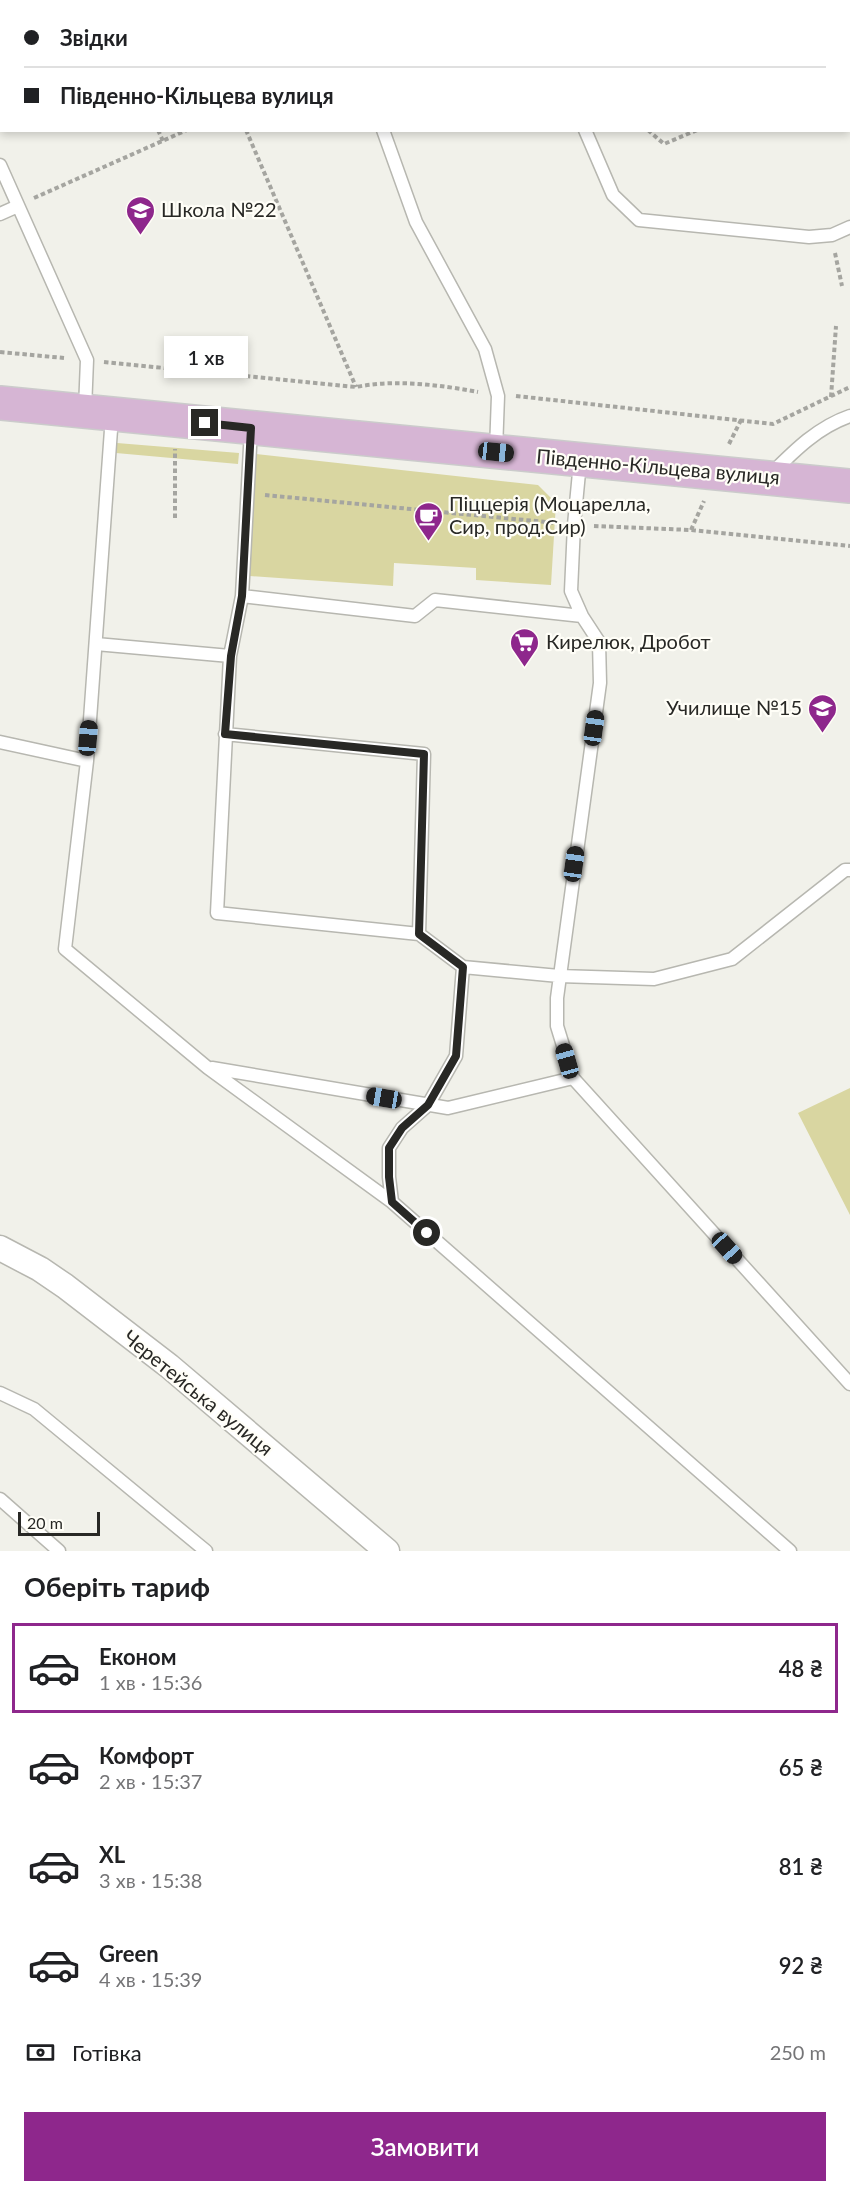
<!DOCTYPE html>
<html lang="uk">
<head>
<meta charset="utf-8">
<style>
	body { margin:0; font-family:Lato,sans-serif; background:#f6f6f6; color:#202124; height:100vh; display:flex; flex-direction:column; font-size:22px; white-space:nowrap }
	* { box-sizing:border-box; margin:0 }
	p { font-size:20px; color:#757577 }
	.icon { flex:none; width:33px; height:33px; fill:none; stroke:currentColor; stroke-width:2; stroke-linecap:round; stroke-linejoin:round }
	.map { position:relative; height:1551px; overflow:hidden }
	.drawer { display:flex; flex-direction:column; background:#fff; flex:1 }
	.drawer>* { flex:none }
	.top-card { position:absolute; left:0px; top:0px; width:850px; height:132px; box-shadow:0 3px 9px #0003; display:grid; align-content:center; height:132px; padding:0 24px; background:#fff }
	.scale { position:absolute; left:18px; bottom:15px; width:82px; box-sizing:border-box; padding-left:6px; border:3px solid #282825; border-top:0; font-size:16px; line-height:21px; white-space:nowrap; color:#282825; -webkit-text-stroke:4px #fffef7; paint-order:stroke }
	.end { position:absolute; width:27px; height:27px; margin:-14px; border:8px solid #282825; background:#fff; box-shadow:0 0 0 3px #fff }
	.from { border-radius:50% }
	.bubble { position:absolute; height:42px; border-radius:0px; background:#fff; box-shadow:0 3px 9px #0003; font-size:20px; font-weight:600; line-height:42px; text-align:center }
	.car { position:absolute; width:18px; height:36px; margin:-18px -9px; border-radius:8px; box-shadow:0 0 4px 2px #0007; background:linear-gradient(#222 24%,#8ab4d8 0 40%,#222 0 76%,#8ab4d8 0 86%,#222 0) }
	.top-card b { display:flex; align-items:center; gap:21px; height:57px; font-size:22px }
	.top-card b+b { border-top:2px solid #e0e0e0 }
	.top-card i { width:15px; height:15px; background:#202124 }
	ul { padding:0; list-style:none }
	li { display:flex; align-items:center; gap:18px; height:90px; margin:0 12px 9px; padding:0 12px; border:3px solid transparent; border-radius:0px }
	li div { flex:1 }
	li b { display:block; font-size:22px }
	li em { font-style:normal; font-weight:600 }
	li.selected { border-color:#8e278c }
	li>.icon { width:54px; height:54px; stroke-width:1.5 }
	h2 { padding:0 24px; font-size:27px; line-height:72px }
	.pay { display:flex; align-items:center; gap:15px; height:66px; padding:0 24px; font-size:22px }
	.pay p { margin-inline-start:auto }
	.action { display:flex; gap:12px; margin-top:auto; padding:12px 24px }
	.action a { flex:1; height:69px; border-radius:0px; background:#8e278c; color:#fff; font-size:24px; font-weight:600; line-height:69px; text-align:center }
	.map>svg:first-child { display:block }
	.green { fill:#d9d6a1 }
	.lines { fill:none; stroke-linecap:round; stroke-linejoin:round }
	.lane-casing { stroke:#b7b7b0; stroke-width:15 }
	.street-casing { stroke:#b7b7b0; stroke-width:27 }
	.primary-casing { stroke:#cbcbcb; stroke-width:36 }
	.path { stroke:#a5a5a0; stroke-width:4; stroke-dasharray:4.5 3; stroke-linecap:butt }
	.lane { stroke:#fff; stroke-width:12 }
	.street { stroke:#fff; stroke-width:24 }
	.primary { stroke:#d6b5d4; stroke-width:33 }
	.route { stroke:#282825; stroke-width:8 }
	.labels { text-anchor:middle; stroke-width:4.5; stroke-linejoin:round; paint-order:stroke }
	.poi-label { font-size:20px; fill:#282825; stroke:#fffef7; text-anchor:start }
	.street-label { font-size:20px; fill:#282825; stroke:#fffef7 }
</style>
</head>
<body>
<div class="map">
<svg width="850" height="1551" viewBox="0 0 850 1551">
	<rect width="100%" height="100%" fill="#f1f1ea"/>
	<path class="green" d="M117,443l122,10 -1,11 -122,-11z
		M256,454l282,31 18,18 -5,82 -75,-5v-12l-82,-5 -1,23 -143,-10z
		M850,1088v127l-52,-102z"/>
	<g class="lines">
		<defs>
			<path id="lane" d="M375,0l1,2
				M539,0l1,2
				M592,2l3,-2
				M0,82h2
				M383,130l33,92 69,127 13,47 -2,54
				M585,130l28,65 26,25 170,17 23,-2 18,-8
				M0,165l87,195 -2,49
				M0,214l18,-8
				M112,416l-25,345 -22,188 143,119 184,134 398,349
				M251,429l-9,167 -12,60 -13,257 202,21 44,33 -7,89 -28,49 -26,23 -13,20v29l3,25
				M580,462l-6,63 -3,66 11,25 17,26 1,41 -43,315v28l16,52 277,306
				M772,473c23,-23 46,-46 78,-57
				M242,596l173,20 20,-16 147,16
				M96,644l134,12
				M225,734l199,20 -5,180
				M0,742l87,19
				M463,967l96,9 95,3 78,-20 113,-89h5
				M212,1068l236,40 125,-30
				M0,1393l34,16 172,142
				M0,1499l59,52"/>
			<path id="street" d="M0,1248l40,21 25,17 104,80 218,185"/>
			<path id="primary" d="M0,403l850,83"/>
		</defs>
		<use href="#lane" class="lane-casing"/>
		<use href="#street" class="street-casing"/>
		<use href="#primary" class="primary-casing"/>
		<path class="path" d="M97,0v2
			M189,0l1,2
			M849,70l1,-1
			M158,130l5,11
			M246,130l110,257
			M648,130l16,14 33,-14
			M34,198l153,-68
			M835,253l7,33
			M0,352l64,6
			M104,362l252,25c39,-8 84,-2 122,5
			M516,396l257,28 77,-37
			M831,397l5,-71
			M729,444l12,-24
			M265,495l291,28
			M175,518v-69
			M594,526l97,4 159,16
			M691,530l13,-29"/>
		<use href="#lane" class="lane"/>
		<use href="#street" class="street"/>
		<use href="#primary" class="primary"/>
	</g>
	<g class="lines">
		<path class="route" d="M205,423l46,5 -9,168 -11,60 -6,78 199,20 -5,180 44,33 -7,89 -28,49 -26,23 -13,20v29l3,25 35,31"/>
	</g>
	<defs>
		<symbol id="school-pin" viewBox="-11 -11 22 30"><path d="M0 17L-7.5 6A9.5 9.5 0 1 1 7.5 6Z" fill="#8e278c" stroke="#fffef7"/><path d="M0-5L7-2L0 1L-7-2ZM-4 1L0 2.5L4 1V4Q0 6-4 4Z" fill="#fff"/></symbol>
		<symbol id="cafe-pin" viewBox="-11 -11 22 30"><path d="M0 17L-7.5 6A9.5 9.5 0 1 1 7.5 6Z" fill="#8e278c" stroke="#fffef7"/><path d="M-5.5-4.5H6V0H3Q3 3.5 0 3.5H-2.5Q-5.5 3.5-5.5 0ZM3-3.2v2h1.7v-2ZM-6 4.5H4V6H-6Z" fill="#fff"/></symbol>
		<symbol id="supermarket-pin" viewBox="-11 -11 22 30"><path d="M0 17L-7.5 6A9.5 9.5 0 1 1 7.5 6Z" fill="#8e278c" stroke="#fffef7"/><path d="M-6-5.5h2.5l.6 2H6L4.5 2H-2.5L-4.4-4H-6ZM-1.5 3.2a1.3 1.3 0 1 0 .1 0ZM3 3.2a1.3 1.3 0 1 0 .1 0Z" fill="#fff"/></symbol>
		<symbol id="university-pin" viewBox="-11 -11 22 30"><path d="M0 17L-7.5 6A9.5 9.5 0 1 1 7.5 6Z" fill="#8e278c" stroke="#fffef7"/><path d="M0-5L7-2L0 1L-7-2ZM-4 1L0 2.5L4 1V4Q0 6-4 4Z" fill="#fff"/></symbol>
	</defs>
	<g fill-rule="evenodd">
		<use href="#school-pin" x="124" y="194" width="33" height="45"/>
		<use href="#cafe-pin" x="412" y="500" width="33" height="45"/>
		<use href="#supermarket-pin" x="508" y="626" width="33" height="45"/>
		<use href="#university-pin" x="806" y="692" width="33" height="45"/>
	</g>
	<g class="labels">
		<g class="poi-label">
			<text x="161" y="217">Школа №22</text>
			<text x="449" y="511">Піццерія (Моцарелла,<tspan x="449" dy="23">Сир, прод.Сир)</tspan></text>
			<text x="546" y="649">Кирелюк, Дробот</text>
			<text x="802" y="715" text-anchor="end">Училище №15</text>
		</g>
		<g class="street-label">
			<text transform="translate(658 467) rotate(5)" y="7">Південно-Кільцева вулиця</text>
			<text transform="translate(198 1393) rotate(39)" y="7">Черетейська вулиця</text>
		</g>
	</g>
</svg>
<div class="scale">20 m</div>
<i class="end from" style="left:427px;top:1233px"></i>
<i class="end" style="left:205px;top:423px"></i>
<div class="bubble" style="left:164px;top:336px;width:84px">1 хв</div>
<i class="car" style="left:496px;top:452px;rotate:96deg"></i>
<i class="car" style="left:594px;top:728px;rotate:8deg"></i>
<i class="car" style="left:88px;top:738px;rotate:5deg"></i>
<i class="car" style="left:574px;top:864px;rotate:8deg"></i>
<i class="car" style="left:567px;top:1061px;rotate:344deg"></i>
<i class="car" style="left:384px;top:1098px;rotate:280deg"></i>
<i class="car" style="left:727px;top:1248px;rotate:138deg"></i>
<div class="top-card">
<b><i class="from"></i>Звідки</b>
<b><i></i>Південно-Кільцева вулиця</b>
</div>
</div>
<section class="drawer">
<h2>Оберіть тариф</h2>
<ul>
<li class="selected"><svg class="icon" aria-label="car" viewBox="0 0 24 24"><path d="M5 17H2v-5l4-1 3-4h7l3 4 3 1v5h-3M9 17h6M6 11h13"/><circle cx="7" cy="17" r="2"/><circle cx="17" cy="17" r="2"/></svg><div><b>Економ</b><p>1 хв · 15:36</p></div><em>48 ₴</em></li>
<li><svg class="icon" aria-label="car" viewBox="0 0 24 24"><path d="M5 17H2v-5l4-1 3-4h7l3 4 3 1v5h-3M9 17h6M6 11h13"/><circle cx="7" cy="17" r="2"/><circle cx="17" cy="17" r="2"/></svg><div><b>Комфорт</b><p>2 хв · 15:37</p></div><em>65 ₴</em></li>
<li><svg class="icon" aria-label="car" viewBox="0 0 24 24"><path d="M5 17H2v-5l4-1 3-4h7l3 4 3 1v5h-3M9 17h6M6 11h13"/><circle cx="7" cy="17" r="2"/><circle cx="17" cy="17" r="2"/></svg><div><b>XL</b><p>3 хв · 15:38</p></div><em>81 ₴</em></li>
<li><svg class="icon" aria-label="car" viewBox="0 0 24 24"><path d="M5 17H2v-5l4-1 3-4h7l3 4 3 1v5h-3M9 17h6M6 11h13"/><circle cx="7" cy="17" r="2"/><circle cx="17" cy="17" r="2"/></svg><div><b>Green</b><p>4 хв · 15:39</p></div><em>92 ₴</em></li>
</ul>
<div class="pay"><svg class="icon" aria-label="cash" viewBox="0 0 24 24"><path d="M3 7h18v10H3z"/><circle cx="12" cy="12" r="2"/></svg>Готівка<p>250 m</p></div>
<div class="action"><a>Замовити</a></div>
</section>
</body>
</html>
